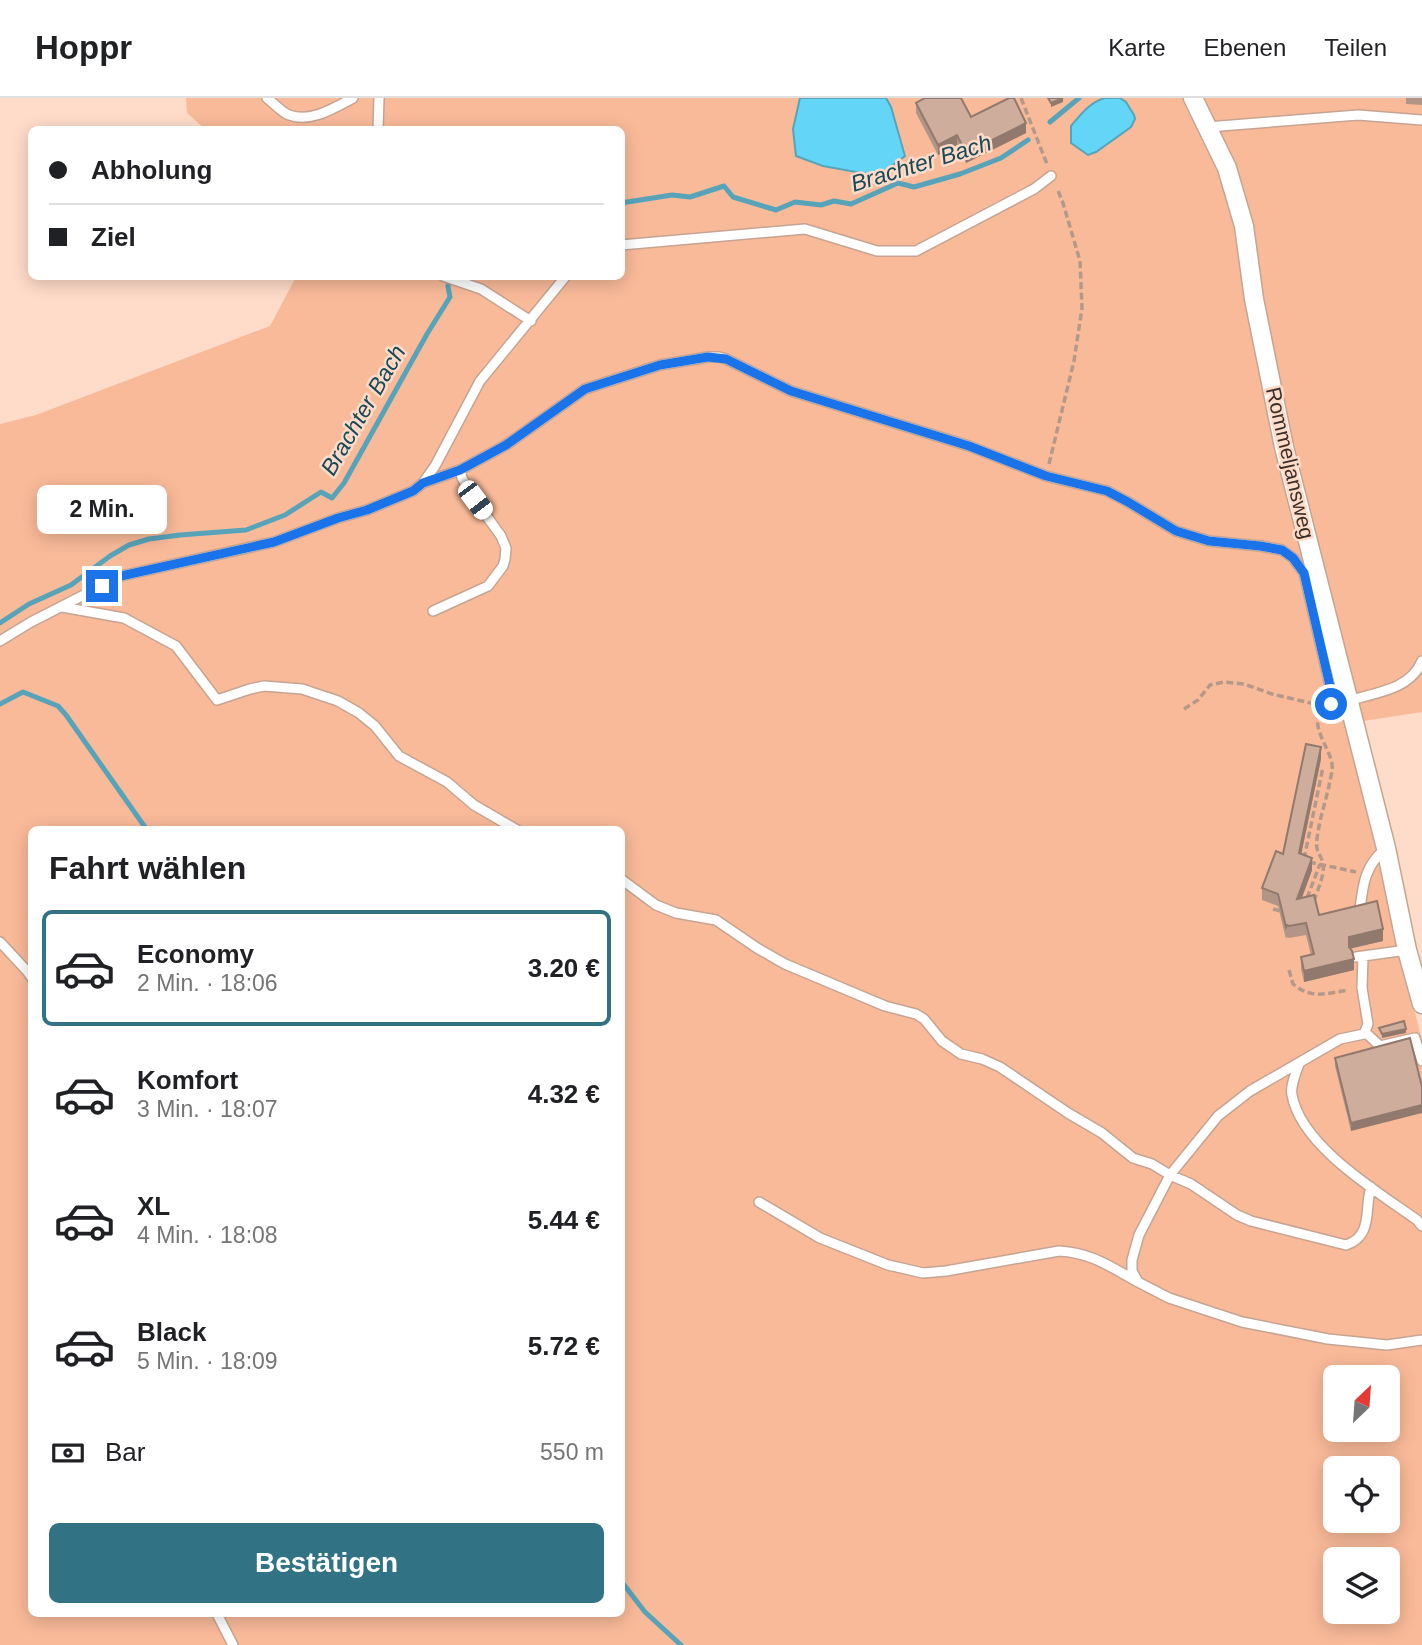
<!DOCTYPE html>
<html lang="de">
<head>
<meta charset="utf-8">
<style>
	body { margin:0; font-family:Arial,sans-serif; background:#f6f6f6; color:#202124; height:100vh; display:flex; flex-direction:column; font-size:26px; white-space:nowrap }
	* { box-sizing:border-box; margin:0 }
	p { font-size:23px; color:#757577 }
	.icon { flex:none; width:38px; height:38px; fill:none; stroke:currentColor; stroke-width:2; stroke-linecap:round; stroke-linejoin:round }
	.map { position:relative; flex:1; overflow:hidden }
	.details { position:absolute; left:28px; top:728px; width:597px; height:791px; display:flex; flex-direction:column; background:#fff; border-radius:10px; box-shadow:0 4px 18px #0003 }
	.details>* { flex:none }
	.guide { position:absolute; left:28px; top:28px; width:597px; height:154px; border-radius:10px; box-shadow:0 4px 18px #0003; display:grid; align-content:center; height:154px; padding:0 21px; background:#fff }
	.needle { width:46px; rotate:25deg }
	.fabs { position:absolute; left:1323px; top:1267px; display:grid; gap:14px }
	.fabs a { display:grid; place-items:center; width:77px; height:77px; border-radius:10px; background:#fff; box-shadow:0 4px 18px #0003; font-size:35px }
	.end { position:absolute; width:32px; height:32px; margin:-16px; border:9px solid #1a73e8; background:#fff; box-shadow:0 0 0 4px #fff }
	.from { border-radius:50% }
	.bubble { position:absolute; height:49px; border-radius:10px; background:#fff; box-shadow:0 4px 18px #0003; font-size:23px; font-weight:700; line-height:49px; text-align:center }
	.car { position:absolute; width:21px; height:42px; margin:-21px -10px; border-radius:9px; box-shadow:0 0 5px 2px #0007; background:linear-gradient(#fff 24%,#345 0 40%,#fff 0 76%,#345 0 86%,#fff 0) }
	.guide b { display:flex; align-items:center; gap:24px; height:66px; font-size:26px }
	.guide b+b { border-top:2px solid #e0e0e0 }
	.guide i { width:18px; height:18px; background:#202124 }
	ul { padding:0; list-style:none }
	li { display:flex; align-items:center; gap:21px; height:116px; margin:0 14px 10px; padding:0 7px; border:4px solid transparent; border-radius:10px }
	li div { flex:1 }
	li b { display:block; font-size:26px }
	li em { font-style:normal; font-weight:700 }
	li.current { border-color:#317285 }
	li>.icon { width:63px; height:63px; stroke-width:1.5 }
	h2 { padding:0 21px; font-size:32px; line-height:84px }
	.pay { display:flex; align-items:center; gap:18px; height:77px; padding:0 21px; font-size:26px }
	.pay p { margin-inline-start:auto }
	.action { display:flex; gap:14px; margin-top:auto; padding:14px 21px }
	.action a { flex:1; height:80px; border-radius:10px; background:#317285; color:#fff; font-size:28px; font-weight:700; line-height:80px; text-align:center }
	header { display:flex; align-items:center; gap:42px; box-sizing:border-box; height:98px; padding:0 35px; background:#fff; border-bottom:2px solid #e0e0e0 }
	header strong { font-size:33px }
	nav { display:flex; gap:38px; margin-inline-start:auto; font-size:24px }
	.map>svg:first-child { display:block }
	.green { fill:#f9ba99; fill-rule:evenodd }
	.water { fill:#63d6f8; stroke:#57a4ba; stroke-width:2 }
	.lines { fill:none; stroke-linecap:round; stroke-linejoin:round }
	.stream { stroke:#57a4ba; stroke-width:5 }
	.lane-casing { stroke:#c6a492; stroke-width:12 }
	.street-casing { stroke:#c6a492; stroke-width:21 }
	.path { stroke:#b4998b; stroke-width:3.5; stroke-dasharray:7 3.5; stroke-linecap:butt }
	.lane { stroke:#fff; stroke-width:9 }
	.street { stroke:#fff; stroke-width:18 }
	.wall { fill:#b29586 }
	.shaded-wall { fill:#91796d }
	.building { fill:#cfad9c; stroke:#91796d; stroke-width:2 }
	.route { stroke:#1a73e8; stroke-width:9 }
	.labels { text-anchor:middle; stroke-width:5; stroke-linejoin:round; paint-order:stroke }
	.street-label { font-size:21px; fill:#3c2f28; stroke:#ffdbc9 }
	.water-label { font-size:23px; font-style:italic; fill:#174957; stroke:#ffdbc9 }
</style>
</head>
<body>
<header>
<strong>Hoppr</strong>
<nav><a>Karte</a><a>Ebenen</a><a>Teilen</a></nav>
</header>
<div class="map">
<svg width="1422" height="1547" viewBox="0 0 1422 1547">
	<rect width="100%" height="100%" fill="#ffdbc9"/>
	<path class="green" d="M186,0h1236v614l-72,11 28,123 17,87 27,107v605h-1422v-1221l36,-9 234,-89 26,-49 325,-1v-146l-416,-1 -18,-16zM32,732h589v784h-589zM1335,1279h53v53h-53zM1335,1370h53v53h-53zM1335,1461h53v53h-53z"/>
	<path class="water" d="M800,0h86l5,9 14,49 -27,20 -55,-10 -27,-10 -3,-27z
		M1105,0h15l6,4 8,13 1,4 -4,8 -35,25 -8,3 -17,-12v-17c9,-11 19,-24 34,-28z"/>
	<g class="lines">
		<path class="stream" d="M1050,24l29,-24
			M621,105l51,-8 18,2 34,-11 9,11 43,13 19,-8 26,3 13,-4 17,3 47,-21 16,4 46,-13 41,-16 27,-18
			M0,525l29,-19 42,-19 39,-29 19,-11 20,-6 31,-4 66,-5 39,-15 36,-23 11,6 12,-15 83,-149 23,-37 -2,-10 1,-11
			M0,606l23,-12 35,14 8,9 81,115
			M621,1483l24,31 36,33"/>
		<defs>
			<path id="lane" d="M267,0c7,5 14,14 22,17 22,8 45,-7 64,-17
				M1208,29l150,-12 64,5
				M378,32l1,-32
				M621,147l184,-16 72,22h39l118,-62 17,-13
				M443,178l38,13 50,32
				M423,385l37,-13 46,-25 79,-56 75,-24 48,-8h11l7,2 65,32 178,55 77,30 61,15 21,11 48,29 33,10 51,5 22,4 11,8 11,15 26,113 1,18
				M62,509l62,11 52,28 41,54 33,-11 14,-3 38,3 36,12 21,12 16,13 24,30 48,26 27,23 43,25
				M433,513l55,-25 15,-20 2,-7 1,-11 -5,-12 -26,-36 -13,-22 -2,-8
				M0,543l31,-19 90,-46 153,-34 64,-24 29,-8 46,-19 10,-8 12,-17 45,-85 86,-105
				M1350,602c26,-7 61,-11 72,-39
				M621,781l35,26 20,8 40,7 41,28 28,16 100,42 31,8 8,5 18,22 19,13 21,5 18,8 68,46 34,20 31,25 19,6 18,11 21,9 46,31 14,6 95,24c28,-9 18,-38 25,-58
				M1360,811c3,-25 5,-43 25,-60
				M0,844l27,29 5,7
				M1356,859l51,-7
				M1363,859l-1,31 6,36 -4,10 -24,5 -90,52 -32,25 -48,59 -31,60 -7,25v11l6,11 31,16 73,24 86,17 59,6 35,-5
				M1365,934l15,14 35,-8 7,23
				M1299,966c-3,9 -9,22 -7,31 9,51 86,97 125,125l5,6
				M759,1104l61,36 68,27 35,8 23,-2 113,-20c33,2 50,15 79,31
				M217,1516l16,31"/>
			<path id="street" d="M1193,0l34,70 17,58 10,73 30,148 102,401 21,102 15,54"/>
		</defs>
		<use href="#lane" class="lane-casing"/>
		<use href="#street" class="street-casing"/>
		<path class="path" d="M1021,0l26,66
			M1049,366l25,-103 8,-53 -2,-47 -17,-58 -6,-15
			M1184,611l14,-9 12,-15 14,-3 20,2 28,10 47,11
			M1304,761l19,-92
			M1309,764l47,10
			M1307,800l13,-34
			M1314,803c3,-10 11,-26 9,-37 -2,-11 -8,-10 -6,-25 2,-18 8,-36 12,-53 1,-7 4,-15 3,-22 -2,-16 -24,-40 -10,-56
			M1273,811l7,2 4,-1
			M1289,872l4,14c19,16 34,9 56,6"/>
		<use href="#lane" class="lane"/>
		<use href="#street" class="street"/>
	</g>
	<path class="wall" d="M1406,0h16v7l-16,-1z
		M916,5l55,14 55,16 -60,30 -9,-18 -19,10 -22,-42z
		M1321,661l-20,95 11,16 -10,28 17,17 64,26 -33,7 4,22 -50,12 -3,-13v-12l10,-2 -5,-20 -17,3 -2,-1 -1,2 -8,-33 -16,-6v-12l21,-34z
		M1410,940l-59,93 -16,-65v-8z"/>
	<path class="shaded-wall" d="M1063,0v4l-12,5v-4z
		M1026,25v10l-60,30v-10z
		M957,37v10l-19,10v-10z
		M1321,649v12l-22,106v-12z
		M1312,760v12l-15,41v-12z
		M1383,831v12l-34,8v-12z
		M1354,861v11l-50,12v-11z
		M1406,931v4l-24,5v-4z
		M1422,1007v8l-71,18v-8z"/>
	<path class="building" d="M925,0h36l10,19 38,-19h5l12,25 -60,30 -9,-18 -19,10 -22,-42z
		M1048,0h15l-12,5z
		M1306,646l15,3 -22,106 13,5 -15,41 17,-4 5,20 58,-14 6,28 -34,8v10l3,4 2,8 -50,12 -3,-14 13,-3 -8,-31 -17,3 -2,-1 -1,2 -8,-33 -16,-6 14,-37 7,3z
		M1404,923l2,8 -24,5 -3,-6z
		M1410,940l12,49v18l-71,18 -16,-65z"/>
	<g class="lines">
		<path class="route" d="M102,488l19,-10 153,-34 64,-24 29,-8 46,-19 10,-8 37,-13 46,-25 79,-56 75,-24 48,-8 18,2 65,32 178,55 77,30 61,15 21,11 48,29 33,10 51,5 22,4 11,8 11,15 26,113 1,18"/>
	</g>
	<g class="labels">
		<g class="street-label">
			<text transform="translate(1290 365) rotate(77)" y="7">Rommeljansweg</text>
		</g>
		<g class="water-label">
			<text transform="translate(921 65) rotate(-17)" y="8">Brachter Bach</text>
			<text transform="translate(363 312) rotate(-60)" y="8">Brachter Bach</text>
		</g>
	</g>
</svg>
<div class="fabs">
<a><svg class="needle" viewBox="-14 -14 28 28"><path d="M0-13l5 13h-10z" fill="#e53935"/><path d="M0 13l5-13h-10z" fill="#757577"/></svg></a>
<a><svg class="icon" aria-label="locate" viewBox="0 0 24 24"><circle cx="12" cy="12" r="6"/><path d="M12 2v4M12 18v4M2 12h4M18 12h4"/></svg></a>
<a><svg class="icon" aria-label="layers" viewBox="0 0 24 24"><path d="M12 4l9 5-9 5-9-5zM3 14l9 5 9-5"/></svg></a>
</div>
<i class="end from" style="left:1331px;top:606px"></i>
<i class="end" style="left:102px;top:488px"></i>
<div class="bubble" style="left:37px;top:387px;width:130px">2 Min.</div>
<i class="car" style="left:475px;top:402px;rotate:143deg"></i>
<div class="guide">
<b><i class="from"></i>Abholung</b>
<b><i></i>Ziel</b>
</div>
<section class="details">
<h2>Fahrt wählen</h2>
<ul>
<li class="current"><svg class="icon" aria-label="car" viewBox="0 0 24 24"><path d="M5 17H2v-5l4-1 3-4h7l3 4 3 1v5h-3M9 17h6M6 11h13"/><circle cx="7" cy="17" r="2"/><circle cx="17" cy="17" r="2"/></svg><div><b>Economy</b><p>2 Min. · 18:06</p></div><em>3.20 €</em></li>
<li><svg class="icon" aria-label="car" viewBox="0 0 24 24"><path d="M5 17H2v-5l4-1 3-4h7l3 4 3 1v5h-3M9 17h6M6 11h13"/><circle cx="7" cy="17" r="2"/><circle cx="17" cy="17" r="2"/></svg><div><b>Komfort</b><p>3 Min. · 18:07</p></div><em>4.32 €</em></li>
<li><svg class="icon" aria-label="car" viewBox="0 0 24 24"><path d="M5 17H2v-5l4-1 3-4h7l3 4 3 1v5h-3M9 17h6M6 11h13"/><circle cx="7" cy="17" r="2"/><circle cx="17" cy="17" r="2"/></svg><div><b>XL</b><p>4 Min. · 18:08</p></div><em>5.44 €</em></li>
<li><svg class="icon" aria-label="car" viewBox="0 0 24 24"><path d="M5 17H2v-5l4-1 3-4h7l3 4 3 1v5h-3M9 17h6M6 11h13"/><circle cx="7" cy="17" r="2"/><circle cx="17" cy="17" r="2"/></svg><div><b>Black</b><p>5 Min. · 18:09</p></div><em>5.72 €</em></li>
</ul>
<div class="pay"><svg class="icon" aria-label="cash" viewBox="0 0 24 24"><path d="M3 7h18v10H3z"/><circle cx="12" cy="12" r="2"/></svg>Bar<p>550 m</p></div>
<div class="action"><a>Bestätigen</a></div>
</section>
</div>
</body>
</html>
